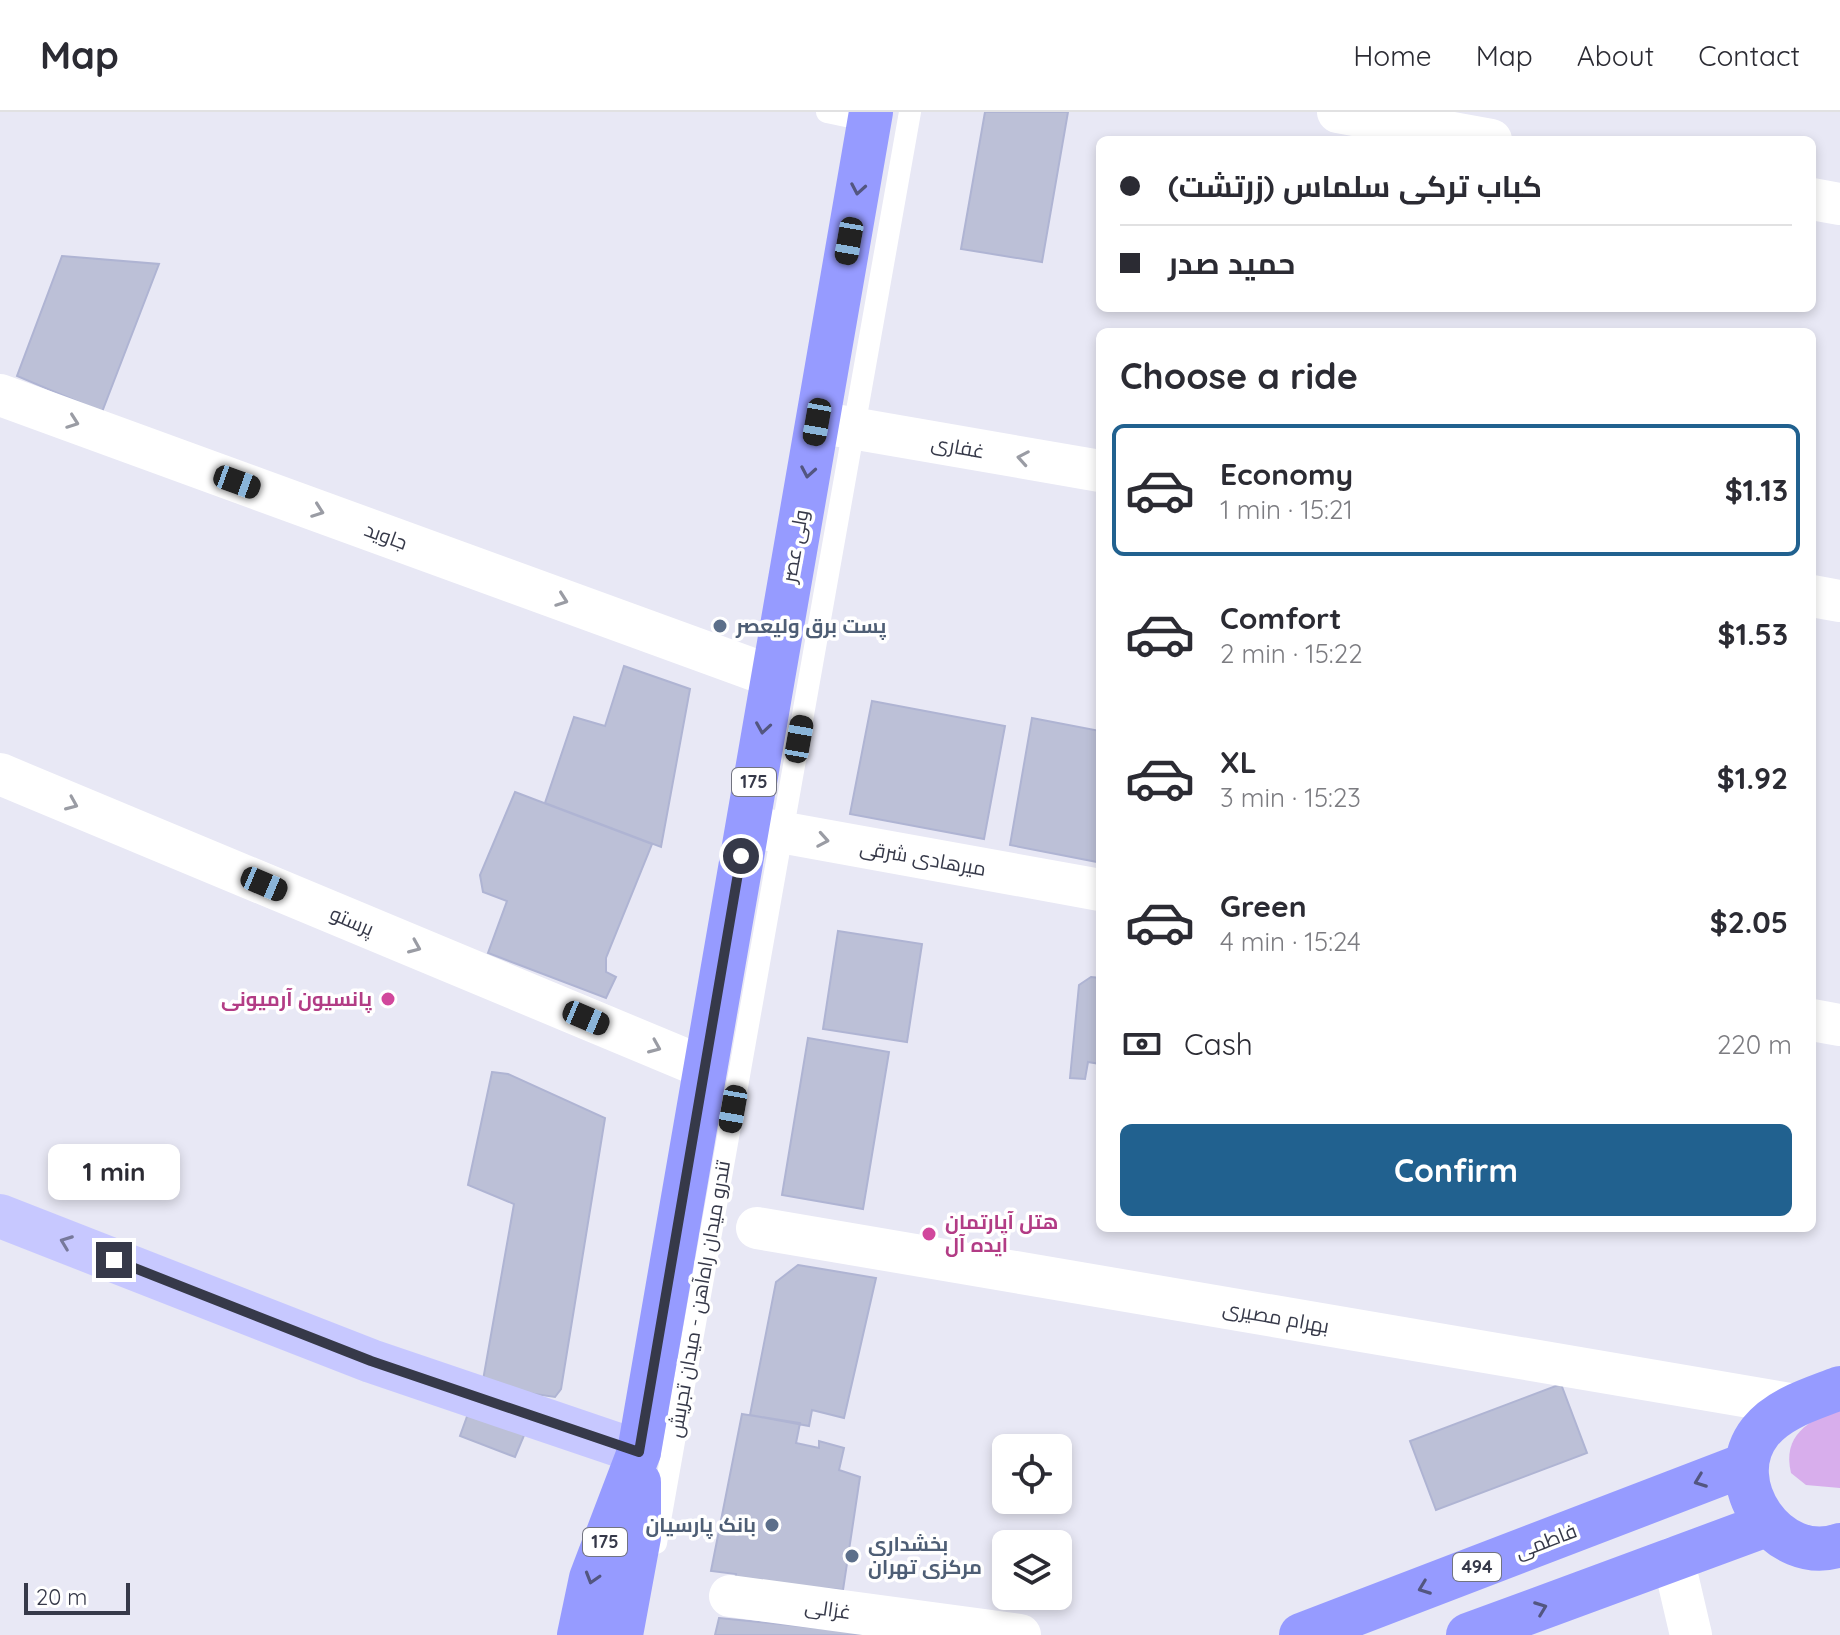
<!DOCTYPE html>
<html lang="en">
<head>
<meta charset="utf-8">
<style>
	body { margin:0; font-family:Quicksand,Cairo,sans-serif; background:#f2f2f3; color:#2b2b33; height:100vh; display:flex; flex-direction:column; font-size:30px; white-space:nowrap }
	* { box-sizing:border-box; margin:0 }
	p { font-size:26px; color:#7c7c81 }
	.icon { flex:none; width:44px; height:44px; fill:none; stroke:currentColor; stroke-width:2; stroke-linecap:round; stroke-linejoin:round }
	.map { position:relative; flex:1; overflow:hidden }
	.details { position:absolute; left:1096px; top:216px; width:720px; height:904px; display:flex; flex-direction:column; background:#fff; border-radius:12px; box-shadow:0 4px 12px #0003 }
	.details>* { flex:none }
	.banner { position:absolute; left:1096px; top:24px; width:720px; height:176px; border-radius:12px; box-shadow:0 4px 12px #0003; display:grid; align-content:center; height:176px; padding:0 24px; background:#fff }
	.buttons { position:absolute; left:992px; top:1322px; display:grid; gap:16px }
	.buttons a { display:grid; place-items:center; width:80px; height:80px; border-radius:12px; background:#fff; box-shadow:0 4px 12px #0003; font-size:40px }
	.scale { position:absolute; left:24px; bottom:20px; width:106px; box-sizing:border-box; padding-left:8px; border:4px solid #363949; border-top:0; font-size:22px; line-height:28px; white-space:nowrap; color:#363949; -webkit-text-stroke:6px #fff; paint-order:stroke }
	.end { position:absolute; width:36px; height:36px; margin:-18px; border:10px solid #363949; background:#fff; box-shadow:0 0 0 4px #fff }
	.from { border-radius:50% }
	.bubble { position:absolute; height:56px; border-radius:12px; background:#fff; box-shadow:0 4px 12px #0003; font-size:26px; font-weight:800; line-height:56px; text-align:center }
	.car { position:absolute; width:24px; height:48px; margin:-24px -12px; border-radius:10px; box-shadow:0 0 6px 2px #0007; background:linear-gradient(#222 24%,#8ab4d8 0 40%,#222 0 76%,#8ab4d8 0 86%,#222 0) }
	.banner b { display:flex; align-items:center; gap:28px; height:76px; font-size:30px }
	.banner b+b { border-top:2px solid #e1e1e2 }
	.banner i { width:20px; height:20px; background:#2b2b33 }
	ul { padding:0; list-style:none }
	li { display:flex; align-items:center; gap:24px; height:132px; margin:0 16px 12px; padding:0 8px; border:4px solid transparent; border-radius:12px }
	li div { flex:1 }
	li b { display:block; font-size:30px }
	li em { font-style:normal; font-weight:800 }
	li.on { border-color:#21618f }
	li>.icon { width:72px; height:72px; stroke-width:1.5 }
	h2 { padding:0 24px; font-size:36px; line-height:96px }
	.pay { display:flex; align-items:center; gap:20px; height:88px; padding:0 24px; font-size:30px }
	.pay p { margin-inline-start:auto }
	.action { display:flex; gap:16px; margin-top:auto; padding:16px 24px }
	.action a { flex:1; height:92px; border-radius:12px; background:#21618f; color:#fff; font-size:32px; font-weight:800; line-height:92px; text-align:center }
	header { display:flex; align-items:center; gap:48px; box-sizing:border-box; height:112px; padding:0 40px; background:#fff; border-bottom:2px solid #e1e1e2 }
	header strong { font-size:38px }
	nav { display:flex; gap:44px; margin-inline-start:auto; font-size:28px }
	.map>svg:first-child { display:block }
	.green { fill:#d8aeec }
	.building { fill:#bcc0d7; stroke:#afb4d3; stroke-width:2 }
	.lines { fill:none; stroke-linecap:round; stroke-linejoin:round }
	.lane { stroke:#fff; stroke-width:22 }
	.street { stroke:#fff; stroke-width:42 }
	.secondary { stroke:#c7c8ff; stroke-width:44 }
	.primary { stroke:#969bff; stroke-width:44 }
	.oneway { stroke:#535680 }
	.oneway2 { stroke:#9a9ca4 }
	.oneway3 { stroke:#77799b }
	.route { stroke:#363949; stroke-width:10 }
	.service-dot { fill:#5c6f8a; stroke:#fff; stroke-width:3 }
	.hotel-dot { fill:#d1479c; stroke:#fff; stroke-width:3 }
	.labels { text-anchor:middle; stroke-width:7; stroke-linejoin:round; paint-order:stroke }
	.shield { fill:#fff; stroke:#727480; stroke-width:2 }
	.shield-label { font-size:18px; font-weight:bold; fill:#363949 }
	.street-label { font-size:20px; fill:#363949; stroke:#fff }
	.service-label { font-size:20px; font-weight:bold; fill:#4e5e75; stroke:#fff; text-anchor:start }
	.hotel-label { font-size:20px; font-weight:bold; fill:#b23c85; stroke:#fff; text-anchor:end }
</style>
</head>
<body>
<header>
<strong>Map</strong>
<nav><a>Home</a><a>Map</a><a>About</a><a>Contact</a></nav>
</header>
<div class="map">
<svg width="1840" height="1523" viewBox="0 0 1840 1523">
	<rect width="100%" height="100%" fill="#e8e8f5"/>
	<path class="green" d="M1840,1296v80l-34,-3 -15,-12c-9,-38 17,-52 49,-65z"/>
	<path class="building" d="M985,0h83l-26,150 -81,-13z
		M62,144l97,8 -57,148 -85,-36z
		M624,554l66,23 -29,158 -116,-44 29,-86 31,9z
		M872,589l133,25 -21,113 -134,-25z
		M1032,606l68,13 -3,131 -87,-17z
		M515,680l137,52 -46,114v14l10,5 -10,21 -118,-45 19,-52 -24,-9 -3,-17z
		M838,819l84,13 -15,98 -84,-13z
		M1091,865l9,1v86l-12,-2 -3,17 -15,-1 9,-93z
		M808,926l81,14 -26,157 -81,-14z
		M492,960l16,2 97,44 -44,271 -6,8 -73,-11 32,-182 -46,-19z
		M798,1153l78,13 -32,140 -32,-8 -3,16 -59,-11 26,-133z
		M1561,1272l26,69 -151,57 -26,-69z
		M469,1299l56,22 -10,24 -55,-21z
		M742,1302l58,9 -4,20 23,5v-7l25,7 -5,22 21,7 -17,113 -108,-9 1,-7 -25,-3z
		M719,1506l169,17h-173z"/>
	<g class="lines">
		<path class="lane" d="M827,0l43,9
			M656,1431l254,-1431"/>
		<path class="street" d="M1338,0l153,28
			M1812,87l28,5
			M0,283l771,281
			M817,310l283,49
			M1812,484l28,5
			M0,662l703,293
			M747,714l353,64
			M1812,908l28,5
			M757,1116l1039,177
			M1673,1446l18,77
			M730,1484l290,39"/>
		<path class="secondary" d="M0,1104l371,145 268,91"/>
		<path class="primary" d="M1840,1276c-28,11 -61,20 -80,44 -40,51 18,135 80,113
			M579,1523l12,-57 48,-126 232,-1340
			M621,1523l18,-98v-55
			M1301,1523l446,-171
			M1468,1523l298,-110"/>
	</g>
	<defs><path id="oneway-chevron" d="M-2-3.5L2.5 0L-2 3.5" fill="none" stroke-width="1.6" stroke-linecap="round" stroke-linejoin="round" transform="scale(2)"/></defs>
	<g class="oneway">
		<use href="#oneway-chevron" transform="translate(858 77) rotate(100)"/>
		<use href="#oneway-chevron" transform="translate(808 360) rotate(100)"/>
		<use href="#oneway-chevron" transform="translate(763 616) rotate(99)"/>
		<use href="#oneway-chevron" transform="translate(1700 1369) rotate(159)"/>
		<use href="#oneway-chevron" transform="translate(592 1466) rotate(107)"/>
		<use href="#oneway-chevron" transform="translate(1424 1476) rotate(159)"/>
		<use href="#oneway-chevron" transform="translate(1541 1496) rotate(-21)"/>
	</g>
	<g class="oneway2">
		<use href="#oneway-chevron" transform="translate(73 310) rotate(20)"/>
		<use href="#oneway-chevron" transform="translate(1023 346) rotate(-170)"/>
		<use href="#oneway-chevron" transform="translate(318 399) rotate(20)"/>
		<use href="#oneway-chevron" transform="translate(562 488) rotate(20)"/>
		<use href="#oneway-chevron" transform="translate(72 692) rotate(23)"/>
		<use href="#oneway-chevron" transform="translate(823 728) rotate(10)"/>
		<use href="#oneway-chevron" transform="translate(415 835) rotate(23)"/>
		<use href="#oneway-chevron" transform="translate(655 935) rotate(23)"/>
	</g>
	<use class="oneway3" href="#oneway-chevron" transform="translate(66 1130) rotate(-159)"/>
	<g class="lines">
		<path class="route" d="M114,1148l257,101 268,91 102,-596"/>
	</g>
	<g class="service-dot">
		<circle cx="720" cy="514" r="8"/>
		<circle cx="772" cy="1413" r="8"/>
		<circle cx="852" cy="1444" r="8"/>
	</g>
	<g class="hotel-dot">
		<circle cx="388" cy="887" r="8"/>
		<circle cx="929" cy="1122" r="8"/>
	</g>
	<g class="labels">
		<g class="shield">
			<rect x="732" y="656" width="44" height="28" rx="6"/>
			<rect x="583" y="1416" width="44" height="28" rx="6"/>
			<rect x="1453" y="1441" width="48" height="28" rx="6"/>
		</g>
		<g class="shield-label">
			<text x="754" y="676">175</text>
			<text x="605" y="1436">175</text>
			<text x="1477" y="1461">494</text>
		</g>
		<g class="street-label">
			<text transform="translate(958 335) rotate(10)" y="7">غفاری</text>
			<text transform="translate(386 424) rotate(20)" y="7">جاوید</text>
			<text transform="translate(795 434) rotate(-80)" y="7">ولی عصر</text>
			<text transform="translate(923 746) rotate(10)" y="7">میرهادی شرقی</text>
			<text transform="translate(352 809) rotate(23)" y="7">پرستو</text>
			<text transform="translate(699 1187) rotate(-80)" y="7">تندرو میدان راه‌آهن - میدان تجریش</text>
			<text transform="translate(1276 1205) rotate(10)" y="7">بهرام مصیری</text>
			<text transform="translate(1546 1429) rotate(-21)" y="7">فاطمی</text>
			<text transform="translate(828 1497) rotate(8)" y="7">غزالی</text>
		</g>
		<g class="service-label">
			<text x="736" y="521">پست برق ولیعصر</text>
			<text x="756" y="1420" text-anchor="end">بانک پارسیان</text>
			<text x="868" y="1439">بخشداری<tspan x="868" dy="23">مرکزی تهران</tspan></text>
		</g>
		<g class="hotel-label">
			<text x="372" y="894">پانسیون آرمیونی</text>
			<text x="945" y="1117" text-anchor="start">هتل آپارتمان<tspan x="945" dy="23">ایده آل</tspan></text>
		</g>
	</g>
</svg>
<div class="buttons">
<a><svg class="icon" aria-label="locate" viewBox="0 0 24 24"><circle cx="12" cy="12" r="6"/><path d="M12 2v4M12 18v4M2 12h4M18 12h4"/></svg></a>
<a><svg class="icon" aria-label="layers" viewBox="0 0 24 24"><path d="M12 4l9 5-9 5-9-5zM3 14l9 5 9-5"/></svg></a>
</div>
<div class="scale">20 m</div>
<i class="end from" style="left:741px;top:744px"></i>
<i class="end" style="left:114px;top:1148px"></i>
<div class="bubble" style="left:48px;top:1032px;width:132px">1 min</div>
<i class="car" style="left:849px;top:129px;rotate:190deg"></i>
<i class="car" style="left:817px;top:310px;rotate:190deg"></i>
<i class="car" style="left:237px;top:370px;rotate:110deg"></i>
<i class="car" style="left:799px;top:627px;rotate:10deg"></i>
<i class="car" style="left:264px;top:772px;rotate:113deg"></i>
<i class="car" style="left:586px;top:906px;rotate:113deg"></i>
<i class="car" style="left:733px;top:997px;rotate:190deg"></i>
<div class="banner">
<b><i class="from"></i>کباب ترکی سلماس (زرتشت)</b>
<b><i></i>حمید صدر</b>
</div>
<section class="details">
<h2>Choose a ride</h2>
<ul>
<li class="on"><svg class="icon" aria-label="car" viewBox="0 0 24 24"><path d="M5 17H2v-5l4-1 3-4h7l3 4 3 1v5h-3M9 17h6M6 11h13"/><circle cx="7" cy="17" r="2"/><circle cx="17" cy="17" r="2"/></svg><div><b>Economy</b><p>1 min · 15:21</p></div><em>$1.13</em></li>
<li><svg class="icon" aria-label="car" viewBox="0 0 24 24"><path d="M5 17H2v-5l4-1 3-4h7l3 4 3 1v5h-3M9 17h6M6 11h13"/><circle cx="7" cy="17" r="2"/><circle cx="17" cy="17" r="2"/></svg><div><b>Comfort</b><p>2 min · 15:22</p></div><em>$1.53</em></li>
<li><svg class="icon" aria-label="car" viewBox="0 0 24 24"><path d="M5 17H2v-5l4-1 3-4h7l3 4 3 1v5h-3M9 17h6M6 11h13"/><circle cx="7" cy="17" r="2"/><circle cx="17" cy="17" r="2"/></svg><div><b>XL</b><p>3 min · 15:23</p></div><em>$1.92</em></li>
<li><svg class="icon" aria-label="car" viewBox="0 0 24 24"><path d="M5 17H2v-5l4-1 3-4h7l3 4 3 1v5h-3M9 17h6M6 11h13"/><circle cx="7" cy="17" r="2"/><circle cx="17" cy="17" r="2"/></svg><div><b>Green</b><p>4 min · 15:24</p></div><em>$2.05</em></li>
</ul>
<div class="pay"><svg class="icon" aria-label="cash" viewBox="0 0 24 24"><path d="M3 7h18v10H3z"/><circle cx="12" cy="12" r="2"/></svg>Cash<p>220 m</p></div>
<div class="action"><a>Confirm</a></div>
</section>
</div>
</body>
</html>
